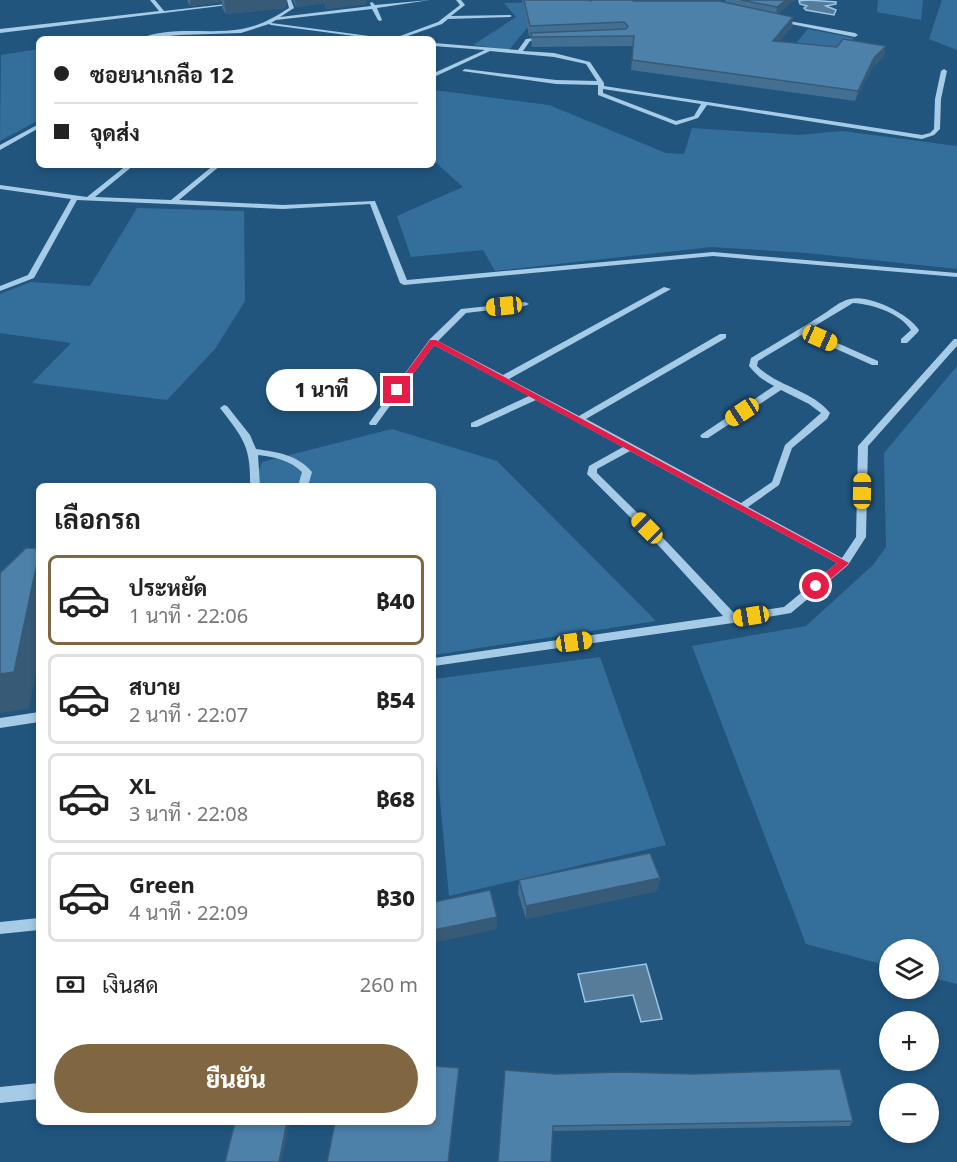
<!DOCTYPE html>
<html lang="th">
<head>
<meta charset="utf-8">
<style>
	body { margin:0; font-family:"Noto Sans",Sarabun,sans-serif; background:#f2f2f2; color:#222; height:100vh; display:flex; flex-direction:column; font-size:22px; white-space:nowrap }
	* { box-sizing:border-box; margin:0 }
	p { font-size:20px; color:#767676 }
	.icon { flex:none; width:33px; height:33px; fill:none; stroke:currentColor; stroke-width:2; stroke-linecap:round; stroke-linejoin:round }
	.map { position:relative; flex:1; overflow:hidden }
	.drawer { position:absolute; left:36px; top:483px; width:400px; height:642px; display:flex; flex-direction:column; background:#fff; border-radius:9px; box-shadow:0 3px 9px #0003 }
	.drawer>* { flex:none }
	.guide { position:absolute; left:36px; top:36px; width:400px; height:132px; border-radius:9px; box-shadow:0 3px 9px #0003; display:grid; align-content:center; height:132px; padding:0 18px; background:#fff }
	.controls { position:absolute; left:879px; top:939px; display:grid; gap:12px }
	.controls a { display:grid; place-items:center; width:60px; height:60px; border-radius:50%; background:#fff; box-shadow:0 3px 9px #0003; font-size:30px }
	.end { position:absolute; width:27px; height:27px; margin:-14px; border:8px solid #e11d48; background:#fff; box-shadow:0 0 0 3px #fff }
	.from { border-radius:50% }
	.bubble { position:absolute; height:42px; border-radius:21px; background:#fff; box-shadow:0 3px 9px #0003; font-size:20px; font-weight:800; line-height:42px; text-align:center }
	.car { position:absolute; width:18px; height:36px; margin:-18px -9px; border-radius:8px; box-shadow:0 0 4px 2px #0007; background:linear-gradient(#f5c518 24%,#345 0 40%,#f5c518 0 76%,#345 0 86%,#f5c518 0) }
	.guide b { display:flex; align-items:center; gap:21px; height:57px; font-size:22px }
	.guide b+b { border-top:2px solid #e0e0e0 }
	.guide i { width:15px; height:15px; background:#222 }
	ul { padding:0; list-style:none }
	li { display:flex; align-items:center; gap:18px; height:90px; margin:0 12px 9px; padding:0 6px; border:3px solid #e0e0e0; border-radius:9px }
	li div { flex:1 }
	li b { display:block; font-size:22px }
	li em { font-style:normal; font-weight:800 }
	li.selected { border-color:#806641 }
	li>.icon { width:54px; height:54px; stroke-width:1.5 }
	h2 { padding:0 18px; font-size:27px; line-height:72px }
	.pay { display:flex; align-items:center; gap:15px; height:66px; padding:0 18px; font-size:22px }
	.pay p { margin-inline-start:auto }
	.action { display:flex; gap:12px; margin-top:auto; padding:12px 18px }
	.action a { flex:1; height:69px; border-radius:36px; background:#806641; color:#fff; font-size:24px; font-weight:800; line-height:69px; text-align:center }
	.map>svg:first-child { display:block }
	.green { fill:#346f9c }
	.water { fill:#567c99; stroke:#99c7e8; stroke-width:1.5 }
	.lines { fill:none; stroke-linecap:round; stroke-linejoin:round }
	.minor { fill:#a5cbe7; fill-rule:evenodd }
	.wall { fill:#436f92 }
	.shaded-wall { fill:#375a77 }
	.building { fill:#4e81aa; stroke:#375a77; stroke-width:1.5 }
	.route { fill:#e11d48 }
</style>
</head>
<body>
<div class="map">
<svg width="957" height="1162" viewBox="0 0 957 1162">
	<rect width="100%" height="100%" fill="#21557e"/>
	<path class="green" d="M878,0h45l-2,20 -44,-8z
		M942,0h15v50l-28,-11z
		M546,2l12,24 -31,2 -18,22 -36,-5 43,-28 -12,-14z
		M808,29l46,9 -5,5 25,5 -83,1z
		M39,49v71l-39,21 1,-86z
		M434,90l115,15 117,48 18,1 8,-26 107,7 43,-4 115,15v123l-150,-16 -95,-6 -217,24 -12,-21 -72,7 -14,-41 66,-29 -29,-26z
		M137,208l107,3 1,90 -30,48 -48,51 -135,-17 39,-40 -71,-10v-39l31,-12 59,4z
		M957,366v618l-28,-7 -1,-27h-38l-1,16 -83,-22 -114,-298 114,-20 67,-61 13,-18 -2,-94z
		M392,429l105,32 159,160 -222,34v-169h-181l9,-24z
		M600,657l66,188 -217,51 -15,-160v-57z"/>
	<path class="water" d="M808,0l28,2v2l-10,2 10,4 -2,5 -28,-5 -2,-2 3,-2 -7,-2 -1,-3z
		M646,964l16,55 -21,3 -8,-27 -48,7 -7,-28z"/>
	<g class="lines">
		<path class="minor" d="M150,0h5l9,11 71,-8 2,1 -237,29v-4l159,-18z
			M287,0h4l3,8 -14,9 91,-11 -1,-3 2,-1 3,3 55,-5 -53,8 5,12 -2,1 -2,-1 -6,-11 -96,11 -5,3 121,16 46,-17 22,-17 -4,-5h5l4,5 -14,11 59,-1 2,1 -2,1 -62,2 -6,5 -43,15h-22l-106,-14 -2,-1 -28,9 -62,2 -40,4c31,-14 70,-4 103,-10 18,-3 33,-12 47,-21z
			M778,19l77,14 3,2 -3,2 -79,-16z
			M544,37l2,3 -16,1 -7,10 31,2 36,9 14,21v3l318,49 8,-2 4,-4 1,-30 6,-28 3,-2 3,2 -6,28 -1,30 -6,6 -12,4 -215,-34 -9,13 -22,7 -78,-30v-10l-42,-1 -94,-13 3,-2 91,11 41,1 -11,-17 -32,-7 -64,-6 -56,26v-4l51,-23 -51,-4v-3l84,7 8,-11zM603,89l98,15 -7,12 -18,5 -73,-28z
			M39,124v4l-39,22v-5z
			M127,165h7l-39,32 76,3 43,-35h7l-42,35 104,5 92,-4 32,79 306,-28 244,21v4l-244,-21 -309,29 -4,-2 -30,-79 -87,5 -206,-9 -43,78 -34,13v-5l28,-11 43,-76 -71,-10v-4l87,12z
			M664,287l7,2 -162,90 70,37 141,-82h6v4l-140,81 155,84 31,-21 13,-37 36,-32 -12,-9 -28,-14 -73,48h-6l-2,-2 2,-2 72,-48c-10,-5 -18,-11 -25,-20l2,-8c24,-14 47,-28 71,-43 8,-5 18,-14 28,-16 19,-5 59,15 69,31l-1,2 -11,11h-6v-4l10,-9c-11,-17 -39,-26 -58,-27l-45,27 70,31v4h-6l-69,-31 -45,27 -1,5c21,21 55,24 73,47l-3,6 -35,29 -13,37 -31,22 94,51 14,-21 2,-91 96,-107h3v7l-89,100 -2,91 -18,28 -57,48 -58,10 -299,43v-8l289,-42 -64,-70 -72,-72 2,-8 34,-19 -87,-47 -59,27h-6v-4l58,-27 -95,-51 -58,80h-6l-1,-2 61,-84 31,-30 64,-7 4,2 -4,2 -59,7 -28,28 65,34zM630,451l207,112 -53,44 -49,7 -68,-72 -70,-69v-4z
			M224,405l3,1 23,29 6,14c21,3 42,6 56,23l-4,14h-10l4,-14c-12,-12 -28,-15 -44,-17l2,31h-10c1,-40 -7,-48 -30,-78z
			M39,712v10l-39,6v-10z
			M39,918v12l-39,4v-12z
			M39,1083v16l-39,4v-16z"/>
	</g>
	<path class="wall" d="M187,0h100l-2,8 -59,6 -4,-6v-6l-32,4z
		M293,0h73v4l-40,5 -1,-6 -29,4z
		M477,0h113v1l135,2v-3h69l-16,14 14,13 -13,14 105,15 -12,12 -17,33 -224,-31 2,-24 -101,1 -1,-11h-2l-7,-36z
		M660,878l-3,13 -131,28 -8,-26 1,-13z
		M505,1070l348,51 -3,5 -297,5z"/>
	<path class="shaded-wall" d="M190,0h31l1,2 -32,4z
		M224,0h63l-2,8 -59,6z
		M295,0h29l1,3 -29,4z
		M325,0h41v4l-40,5z
		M786,0h8l-18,16 1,-9z
		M793,17l-1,10 -21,24 2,-10z
		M886,46l-2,10 -12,12 -17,33 3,-10 16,-33z
		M39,554v104l-10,51 -29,4v-39z
		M660,878l-3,13 -131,28v-13z
		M497,917v12l-63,14v-13z
		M459,1068v6l-10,88h-1z
		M287,1122h3l-9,40h-2z"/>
	<path class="building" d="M524,0h66v1l3,-1h38l3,1h85l74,16 -20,24 64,6 6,-8 43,7 -12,12 -16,33 -226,-31 2,-24 -102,1 -1,-4 95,-4 2,-3 -4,-4 -94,4z
		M741,0h45l-9,7z
		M26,548h13v6l-25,118 -14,2v-101z
		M650,853l10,25 -134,28 -7,-26z
		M490,890l7,27 -63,13v-28z
		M434,1066l25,2 -11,94h-121l8,-40h99z
		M840,1069l13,52 -300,5 -2,36h-53l7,-92 51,4 65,-2 72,2z
		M235,1122h52l-8,40h-54z"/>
	<path class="route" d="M430,340h6l413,223 -30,26h-7v-5l25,-21 -403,-218 -34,47h-6v-3z"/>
</svg>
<div class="controls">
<a><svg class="icon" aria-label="layers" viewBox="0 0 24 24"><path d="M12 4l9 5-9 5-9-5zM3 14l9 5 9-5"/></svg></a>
<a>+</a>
<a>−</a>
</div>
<i class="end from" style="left:816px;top:586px"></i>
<i class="end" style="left:397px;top:390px"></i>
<div class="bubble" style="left:266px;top:369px;width:111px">1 นาที</div>
<i class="car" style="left:504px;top:306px;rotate:264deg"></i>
<i class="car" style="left:820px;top:338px;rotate:114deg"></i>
<i class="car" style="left:742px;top:412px;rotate:237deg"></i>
<i class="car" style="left:862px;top:491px;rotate:1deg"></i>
<i class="car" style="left:647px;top:528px;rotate:315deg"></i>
<i class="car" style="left:751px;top:616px;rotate:261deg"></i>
<i class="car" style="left:574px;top:642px;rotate:82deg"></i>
<div class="guide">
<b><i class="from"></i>ซอยนาเกลือ 12</b>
<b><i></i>จุดส่ง</b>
</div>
<section class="drawer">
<h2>เลือกรถ</h2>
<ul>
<li class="selected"><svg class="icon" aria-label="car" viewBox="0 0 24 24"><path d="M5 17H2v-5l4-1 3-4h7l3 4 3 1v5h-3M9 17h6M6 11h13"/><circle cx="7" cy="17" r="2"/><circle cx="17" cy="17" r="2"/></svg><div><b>ประหยัด</b><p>1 นาที · 22:06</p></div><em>฿40</em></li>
<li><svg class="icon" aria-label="car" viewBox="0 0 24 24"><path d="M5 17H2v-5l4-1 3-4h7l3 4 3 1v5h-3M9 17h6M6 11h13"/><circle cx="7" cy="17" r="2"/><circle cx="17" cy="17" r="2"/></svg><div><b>สบาย</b><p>2 นาที · 22:07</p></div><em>฿54</em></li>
<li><svg class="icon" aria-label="car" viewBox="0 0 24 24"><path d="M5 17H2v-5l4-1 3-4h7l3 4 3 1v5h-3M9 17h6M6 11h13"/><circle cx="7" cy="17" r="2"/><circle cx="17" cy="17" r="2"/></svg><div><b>XL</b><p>3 นาที · 22:08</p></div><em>฿68</em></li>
<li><svg class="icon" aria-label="car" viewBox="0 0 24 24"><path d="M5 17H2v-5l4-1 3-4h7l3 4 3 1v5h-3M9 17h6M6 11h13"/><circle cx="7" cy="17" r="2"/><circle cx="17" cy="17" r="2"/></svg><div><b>Green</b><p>4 นาที · 22:09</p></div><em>฿30</em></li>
</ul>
<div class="pay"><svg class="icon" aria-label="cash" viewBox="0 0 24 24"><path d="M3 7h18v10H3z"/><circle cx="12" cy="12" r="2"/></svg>เงินสด<p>260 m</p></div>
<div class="action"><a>ยืนยัน</a></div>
</section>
</div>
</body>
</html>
